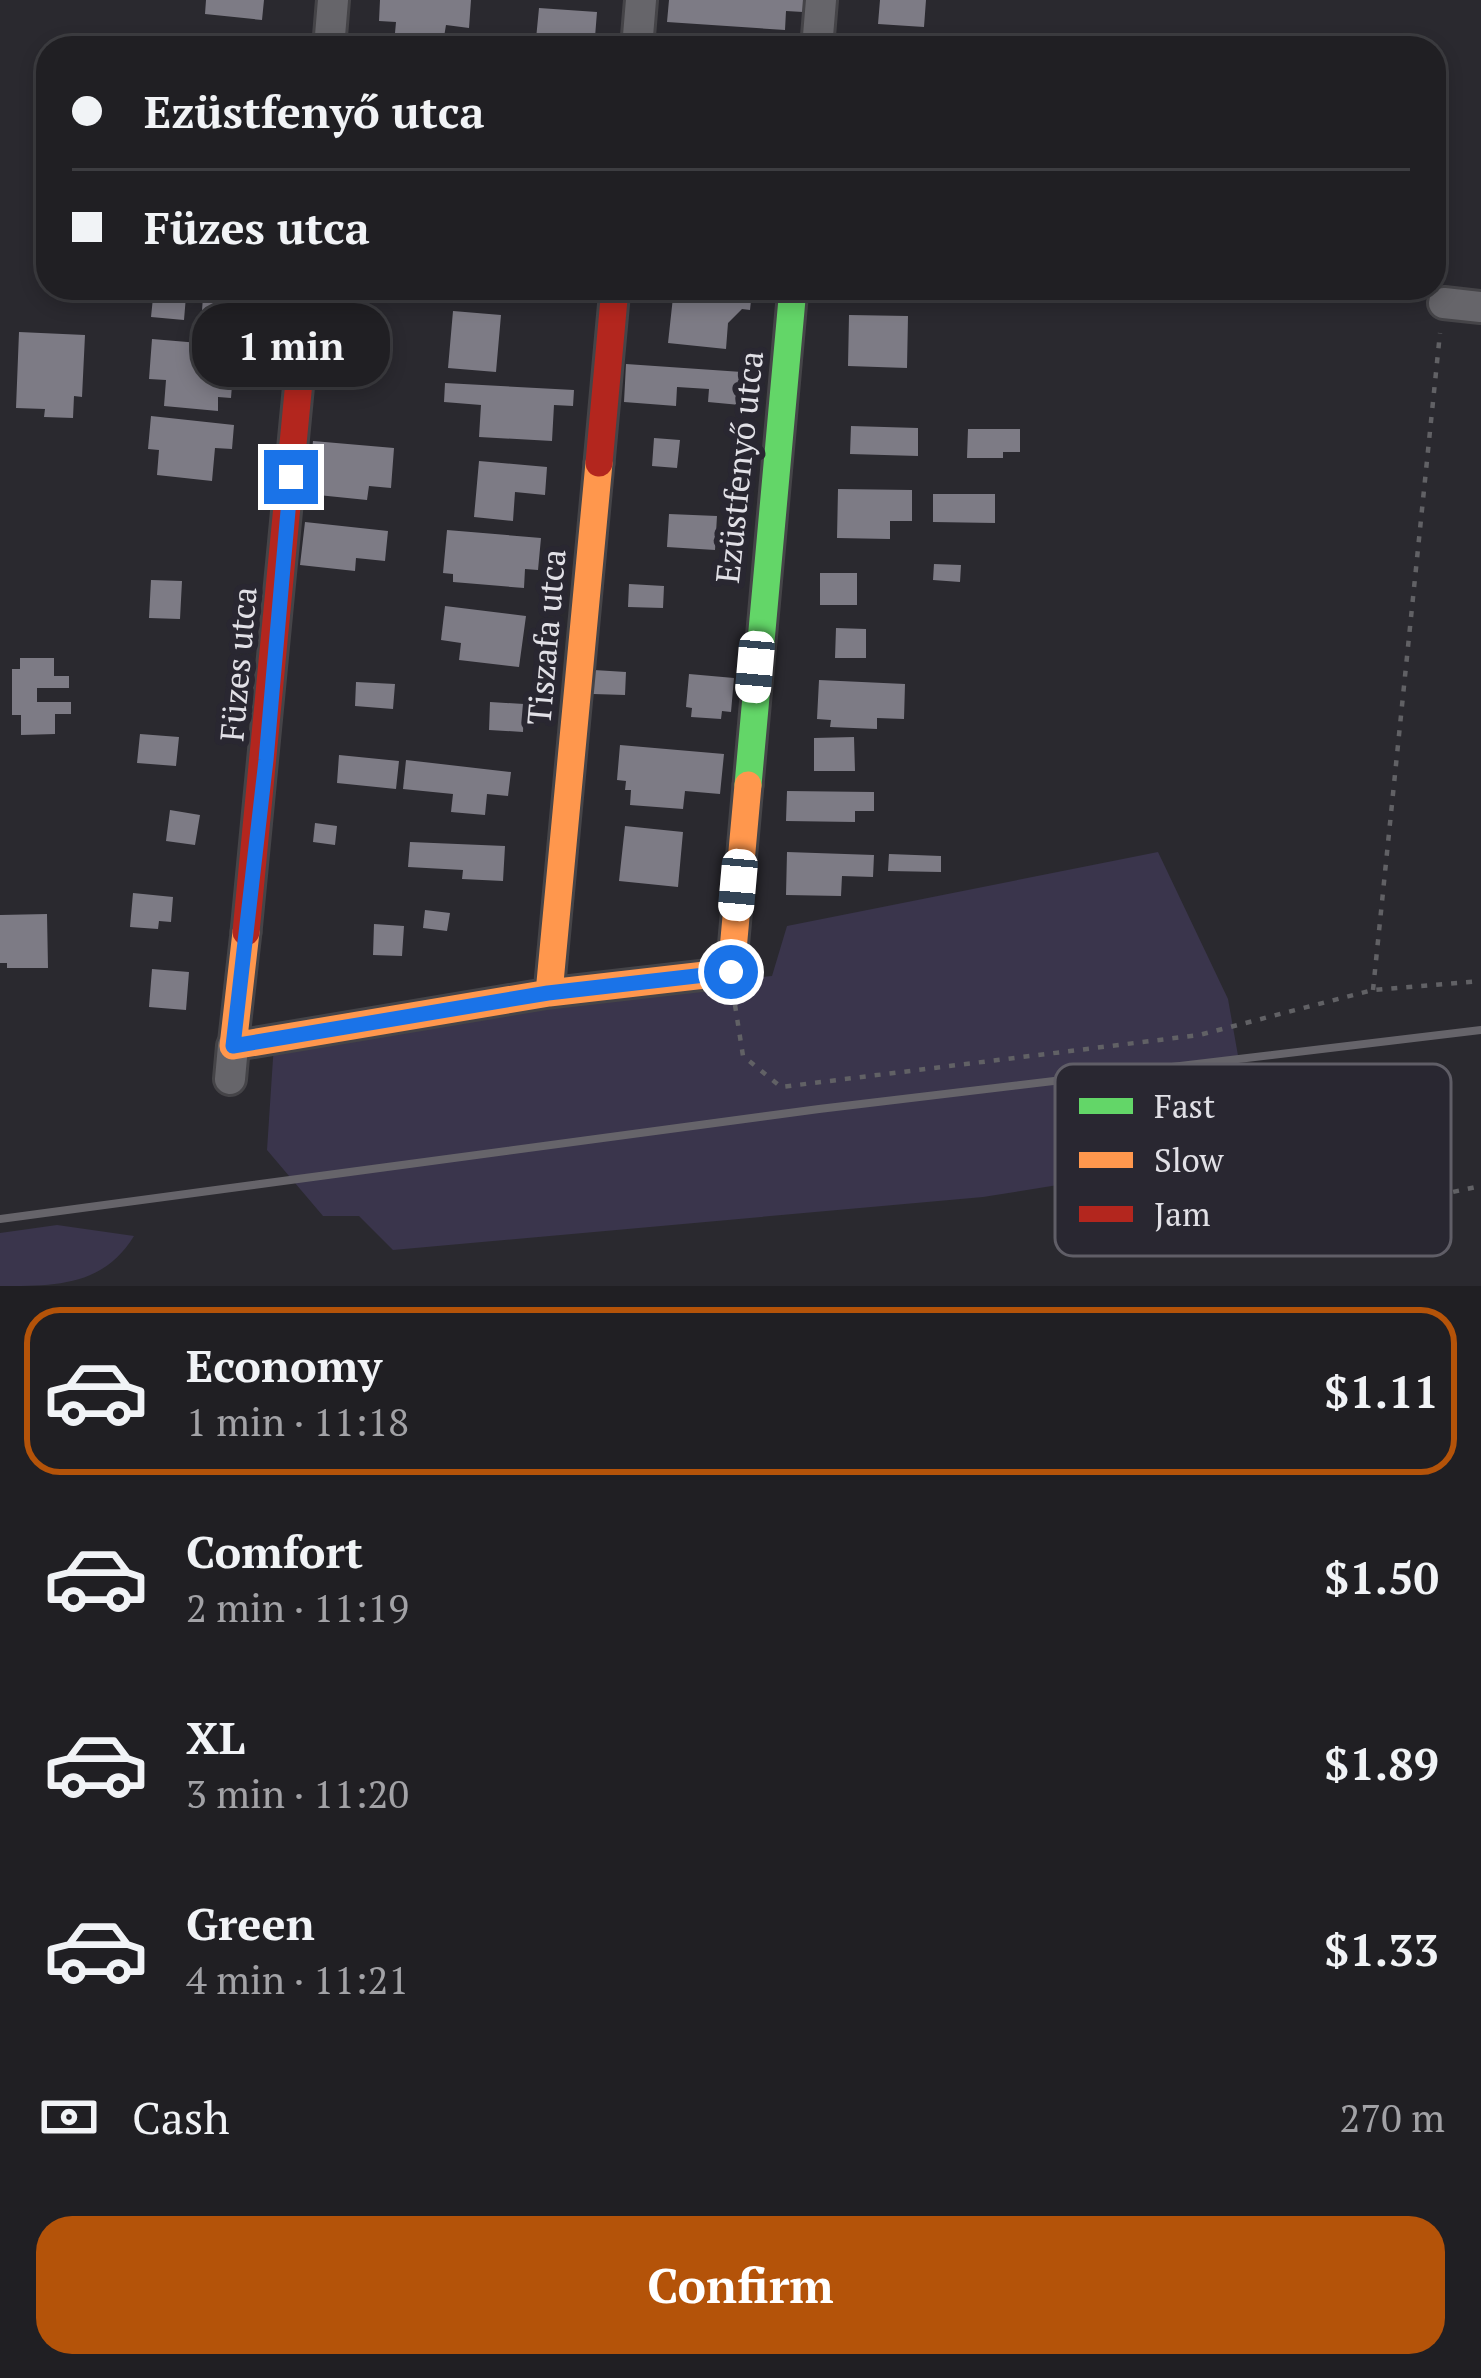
<!DOCTYPE html>
<html lang="en">
<head>
<meta charset="utf-8">
<style>
	body { margin:0; font-family:"PT Serif",serif; background:#28272b; color:#f1f3f6; height:100vh; display:flex; flex-direction:column; font-size:45px; white-space:nowrap }
	* { box-sizing:border-box; margin:0 }
	p { font-size:39px; color:#a2a2a6 }
	.icon { flex:none; width:66px; height:66px; fill:none; stroke:currentColor; stroke-width:2; stroke-linecap:round; stroke-linejoin:round }
	.map { position:relative; height:1286px; overflow:hidden }
	.drawer { display:flex; flex-direction:column; background:#201f23; flex:1 }
	.drawer>* { flex:none }
	.top-card { position:absolute; left:36px; top:36px; width:1410px; height:264px; border-radius:36px; box-shadow:0 6px 18px #0003,0 0 0 3px #3d3d41; display:grid; align-content:center; height:264px; padding:0 36px; background:#201f23 }
	.end { position:absolute; width:54px; height:54px; margin:-27px; border:15px solid #1a73e8; background:#fff; box-shadow:0 0 0 6px #fff }
	.from { border-radius:50% }
	.bubble { position:absolute; height:84px; border-radius:36px; background:#201f23; box-shadow:0 6px 18px #0003,0 0 0 3px #3d3d41; font-size:39px; font-weight:600; line-height:84px; text-align:center }
	.car { position:absolute; width:36px; height:72px; margin:-36px -18px; border-radius:15px; box-shadow:0 0 9px 3px #0007; background:linear-gradient(#fff 24%,#345 0 40%,#fff 0 76%,#345 0 86%,#fff 0) }
	.top-card b { display:flex; align-items:center; gap:42px; height:114px; font-size:45px }
	.top-card b+b { border-top:3px solid #3d3d41 }
	.top-card i { width:30px; height:30px; background:#f1f3f6 }
	ul { padding:21px 0 0; list-style:none }
	li { display:flex; align-items:center; gap:36px; height:168px; margin:0 24px 18px; padding:0 12px; border:6px solid transparent; border-radius:36px }
	li div { flex:1 }
	li b { display:block; font-size:45px }
	li em { font-style:normal; font-weight:600 }
	li.active { border-color:#b45309 }
	li>.icon { width:108px; height:108px; stroke-width:1.5 }
	.pay { display:flex; align-items:center; gap:30px; height:132px; padding:0 36px; font-size:45px }
	.pay p { margin-inline-start:auto }
	.cta { display:flex; gap:24px; margin-top:auto; padding:24px 36px }
	.cta a { flex:1; height:138px; border-radius:36px; background:#b45309; color:#fff; font-size:48px; font-weight:600; line-height:138px; text-align:center }
	.map>svg:first-child { display:block }
	.green { fill:#3a354c }
	.building { fill:#7d7b85 }
	.lines { fill:none; stroke-linecap:round; stroke-linejoin:round }
	.street-casing { stroke:#454448; stroke-width:36 }
	.fast-casing { stroke:#454448; stroke-width:33 }
	.slow-casing { stroke:#454448; stroke-width:33 }
	.jam-casing { stroke:#454448; stroke-width:33 }
	.path { stroke:#616165; stroke-width:4.5; stroke-dasharray:6 9; stroke-linecap:butt }
	.street { stroke:#66656a; stroke-width:30 }
	.fast { stroke:#63d668; stroke-width:27 }
	.slow { stroke:#ff974d; stroke-width:27 }
	.jam { stroke:#b3261e; stroke-width:27 }
	.rail { stroke:#66646a; stroke-width:8 }
	.route { stroke:#1a73e8; stroke-width:15 }
	.labels { text-anchor:middle; stroke-width:12; stroke-linejoin:round; paint-order:stroke }
	.street-label { font-size:33px; fill:#e1e0e6; stroke:#292731 }
	.key { fill:#292731; stroke:#605e67; stroke-width:3 }
	.key-label { font-size:33px; fill:#e1e0e6 }
</style>
</head>
<body>
<div class="map">
<svg width="1481" height="1286" viewBox="0 0 1481 1286">
	<rect width="100%" height="100%" fill="#2a292f"/>
	<path class="green" d="M1158,852l70,147 32,181 -28,38 15,34 -96,-7 19,-56 -19,-19 -168,27 -590,53 -34,-34h-36l-56,-66 8,-122 497,-52 15,-50z
		M57,1225l77,11c-31,50 -77,50 -134,50v-53z"/>
	<path class="building" d="M206,0h58l-2,20 -57,-6z
		M380,0h91l-2,28 -23,-3 -2,12 -49,-4 1,-11 -17,-1z
		M669,0h134v12l-17,-1 -1,19 -118,-8z
		M880,0h46l-2,27 -46,-3z
		M539,8l58,4 -2,25 -7,-1 -1,12 -44,-1 1,-7 -8,-1z
		M192,36l93,7v5h-94z
		M154,288h89l-4,39 -38,-3 2,-27 -17,-1 -2,24 -33,-3z
		M674,288l78,3 -2,19 -8,-1 -14,14 -2,26 -58,-6z
		M856,288h75l1,12 -76,-6z
		M338,292l27,4 -5,32 -26,-4z
		M453,311l48,4 -5,57 -48,-4z
		M849,315l59,1 -1,52 -59,-2z
		M19,332l66,3 -3,62 -8,-1 -1,22 -29,-1 1,-8 -29,-1z
		M152,339l83,7 -4,52 -13,-1v14l-54,-5 2,-26 -17,-1z
		M626,364l116,8 -2,33 -32,-3 1,-13 -32,-2 -1,19 -52,-4z
		M445,383l129,7 -1,16 -19,-1 -2,36 -73,-4 2,-32 -37,-3z
		M151,416l83,9 -2,24 -17,-1 -3,33 -55,-6 2,-25 -11,-1z
		M851,426l67,2v28l-68,-2z
		M968,429h52v23h-17v6h-36z
		M654,438l26,2 -3,28 -25,-2z
		M313,441l81,7 -3,40 -22,-2 -2,14 -59,-6z
		M479,461l68,6 -2,28 -30,-3 -2,29 -39,-4z
		M838,489l74,1v31h-22v18l-53,-1z
		M933,494h62v29l-62,-1z
		M669,514l48,2 -2,34 -48,-3z
		M305,522l83,9 -3,30 -29,-3 -1,13 -55,-6z
		M447,530l94,8 -3,32 -13,-1 -1,19 -71,-6v-8l-10,-1z
		M934,564l27,1 -1,17 -27,-2z
		M820,573h37v32h-37z
		M151,580l31,1 -2,38 -31,-1z
		M629,584l35,2 -1,22 -35,-1z
		M445,606l81,10 -7,51 -60,-7 2,-17 -20,-3z
		M836,628l30,1v29h-31z
		M20,658h34v18h15v12h-32v14h34v12h-16v20l-34,1v-20h-9v-46h8z
		M594,670l32,2 -1,23 -32,-1z
		M689,674l45,4 -3,34 -9,-1 -1,8 -30,-2 1,-9 -6,-1z
		M819,680l86,4 -1,35 -27,-1v11l-47,-2 1,-7 -14,-1z
		M356,682l39,2 -2,25 -38,-3z
		M490,702l34,2 -1,28 -34,-2z
		M140,734l39,3 -3,29 -39,-3z
		M854,737l1,34h-41v-33z
		M620,745l104,9 -4,40 -35,-3 -2,18 -53,-4 1,-15h-6l1,-9 -9,-1z
		M339,755l60,6 -3,28 -59,-6z
		M406,760l105,12 -3,24 -21,-2 -2,21 -34,-3 2,-18 -50,-5z
		M787,791l87,1v19h-19v11l-69,-1z
		M170,810l30,5 -5,30 -29,-4z
		M315,823l22,3 -2,19 -22,-3z
		M625,826l58,6 -5,55 -59,-6z
		M410,842l95,4 -2,35 -41,-2 1,-9 -55,-3z
		M787,852l87,3 -1,22 -31,-1 -1,20 -55,-1z
		M889,854l52,2v16l-53,-1z
		M133,893l40,4 -2,25 -12,-1 -1,8 -28,-2z
		M425,910l25,3 -3,18 -24,-3z
		M47,914l1,54h-41v-5h-7v-48z
		M374,924l30,2 -2,30 -29,-1z
		M152,969l37,3 -3,38 -37,-3z"/>
	<g class="lines">
		<defs>
			<path id="street" d="M329,48l4,-48
				M637,48l4,-48
				M817,48l4,-48
				M1444,303l37,4
				M230,1079l3,-33"/>
			<path id="fast" d="M748,785l45,-497"/>
			<path id="slow" d="M246,932l-13,114 316,-53 182,-21 17,-187
				M549,993l50,-530"/>
			<path id="jam" d="M599,463l16,-175
				M246,932l62,-644"/>
		</defs>
		<use href="#street" class="street-casing"/>
		<use href="#fast" class="fast-casing"/>
		<use href="#slow" class="slow-casing"/>
		<use href="#jam" class="jam-casing"/>
		<path class="path" d="M1373,990l67,-657
			M735,1005l8,51 38,31 418,-52 174,-45 108,-9
			M1277,1229l204,-43"/>
		<use href="#street" class="street"/>
		<use href="#fast" class="fast"/>
		<use href="#slow" class="slow"/>
		<use href="#jam" class="jam"/>
		<path class="rail" d="M0,1219l819,-110 662,-79"/>
	</g>
	<g class="lines">
		<path class="route" d="M291,477l-25,283 -33,286 315,-53 183,-21"/>
	</g>
	<g class="labels">
		<g class="street-label">
			<text transform="translate(739 467) rotate(-84)" y="12">Ezüstfenyő utca</text>
			<text transform="translate(546 637) rotate(-85)" y="12">Tiszafa utca</text>
			<text transform="translate(238 664) rotate(-85)" y="12">Füzes utca</text>
		</g>
	</g>
	<rect x="1055" y="1064" width="396" height="192" rx="18" class="key"/>
	<rect x="1079" y="1098" width="54" height="16" fill="#63d668"/>
	<rect x="1079" y="1152" width="54" height="16" fill="#ff974d"/>
	<rect x="1079" y="1206" width="54" height="16" fill="#b3261e"/>
	<g class="key-label">
		<text x="1154" y="1118">Fast</text>
		<text x="1154" y="1172">Slow</text>
		<text x="1154" y="1226">Jam</text>
	</g>
</svg>
<i class="end from" style="left:731px;top:972px"></i>
<i class="end" style="left:291px;top:477px"></i>
<div class="bubble" style="left:192px;top:303px;width:198px">1 min</div>
<i class="car" style="left:755px;top:667px;rotate:185deg"></i>
<i class="car" style="left:738px;top:885px;rotate:185deg"></i>
<div class="top-card">
<b><i class="from"></i>Ezüstfenyő utca</b>
<b><i></i>Füzes utca</b>
</div>
</div>
<section class="drawer">
<ul>
<li class="active"><svg class="icon" aria-label="car" viewBox="0 0 24 24"><path d="M5 17H2v-5l4-1 3-4h7l3 4 3 1v5h-3M9 17h6M6 11h13"/><circle cx="7" cy="17" r="2"/><circle cx="17" cy="17" r="2"/></svg><div><b>Economy</b><p>1 min · 11:18</p></div><em>$1.11</em></li>
<li><svg class="icon" aria-label="car" viewBox="0 0 24 24"><path d="M5 17H2v-5l4-1 3-4h7l3 4 3 1v5h-3M9 17h6M6 11h13"/><circle cx="7" cy="17" r="2"/><circle cx="17" cy="17" r="2"/></svg><div><b>Comfort</b><p>2 min · 11:19</p></div><em>$1.50</em></li>
<li><svg class="icon" aria-label="car" viewBox="0 0 24 24"><path d="M5 17H2v-5l4-1 3-4h7l3 4 3 1v5h-3M9 17h6M6 11h13"/><circle cx="7" cy="17" r="2"/><circle cx="17" cy="17" r="2"/></svg><div><b>XL</b><p>3 min · 11:20</p></div><em>$1.89</em></li>
<li><svg class="icon" aria-label="car" viewBox="0 0 24 24"><path d="M5 17H2v-5l4-1 3-4h7l3 4 3 1v5h-3M9 17h6M6 11h13"/><circle cx="7" cy="17" r="2"/><circle cx="17" cy="17" r="2"/></svg><div><b>Green</b><p>4 min · 11:21</p></div><em>$1.33</em></li>
</ul>
<div class="pay"><svg class="icon" aria-label="cash" viewBox="0 0 24 24"><path d="M3 7h18v10H3z"/><circle cx="12" cy="12" r="2"/></svg>Cash<p>270 m</p></div>
<div class="cta"><a>Confirm</a></div>
</section>
</body>
</html>
